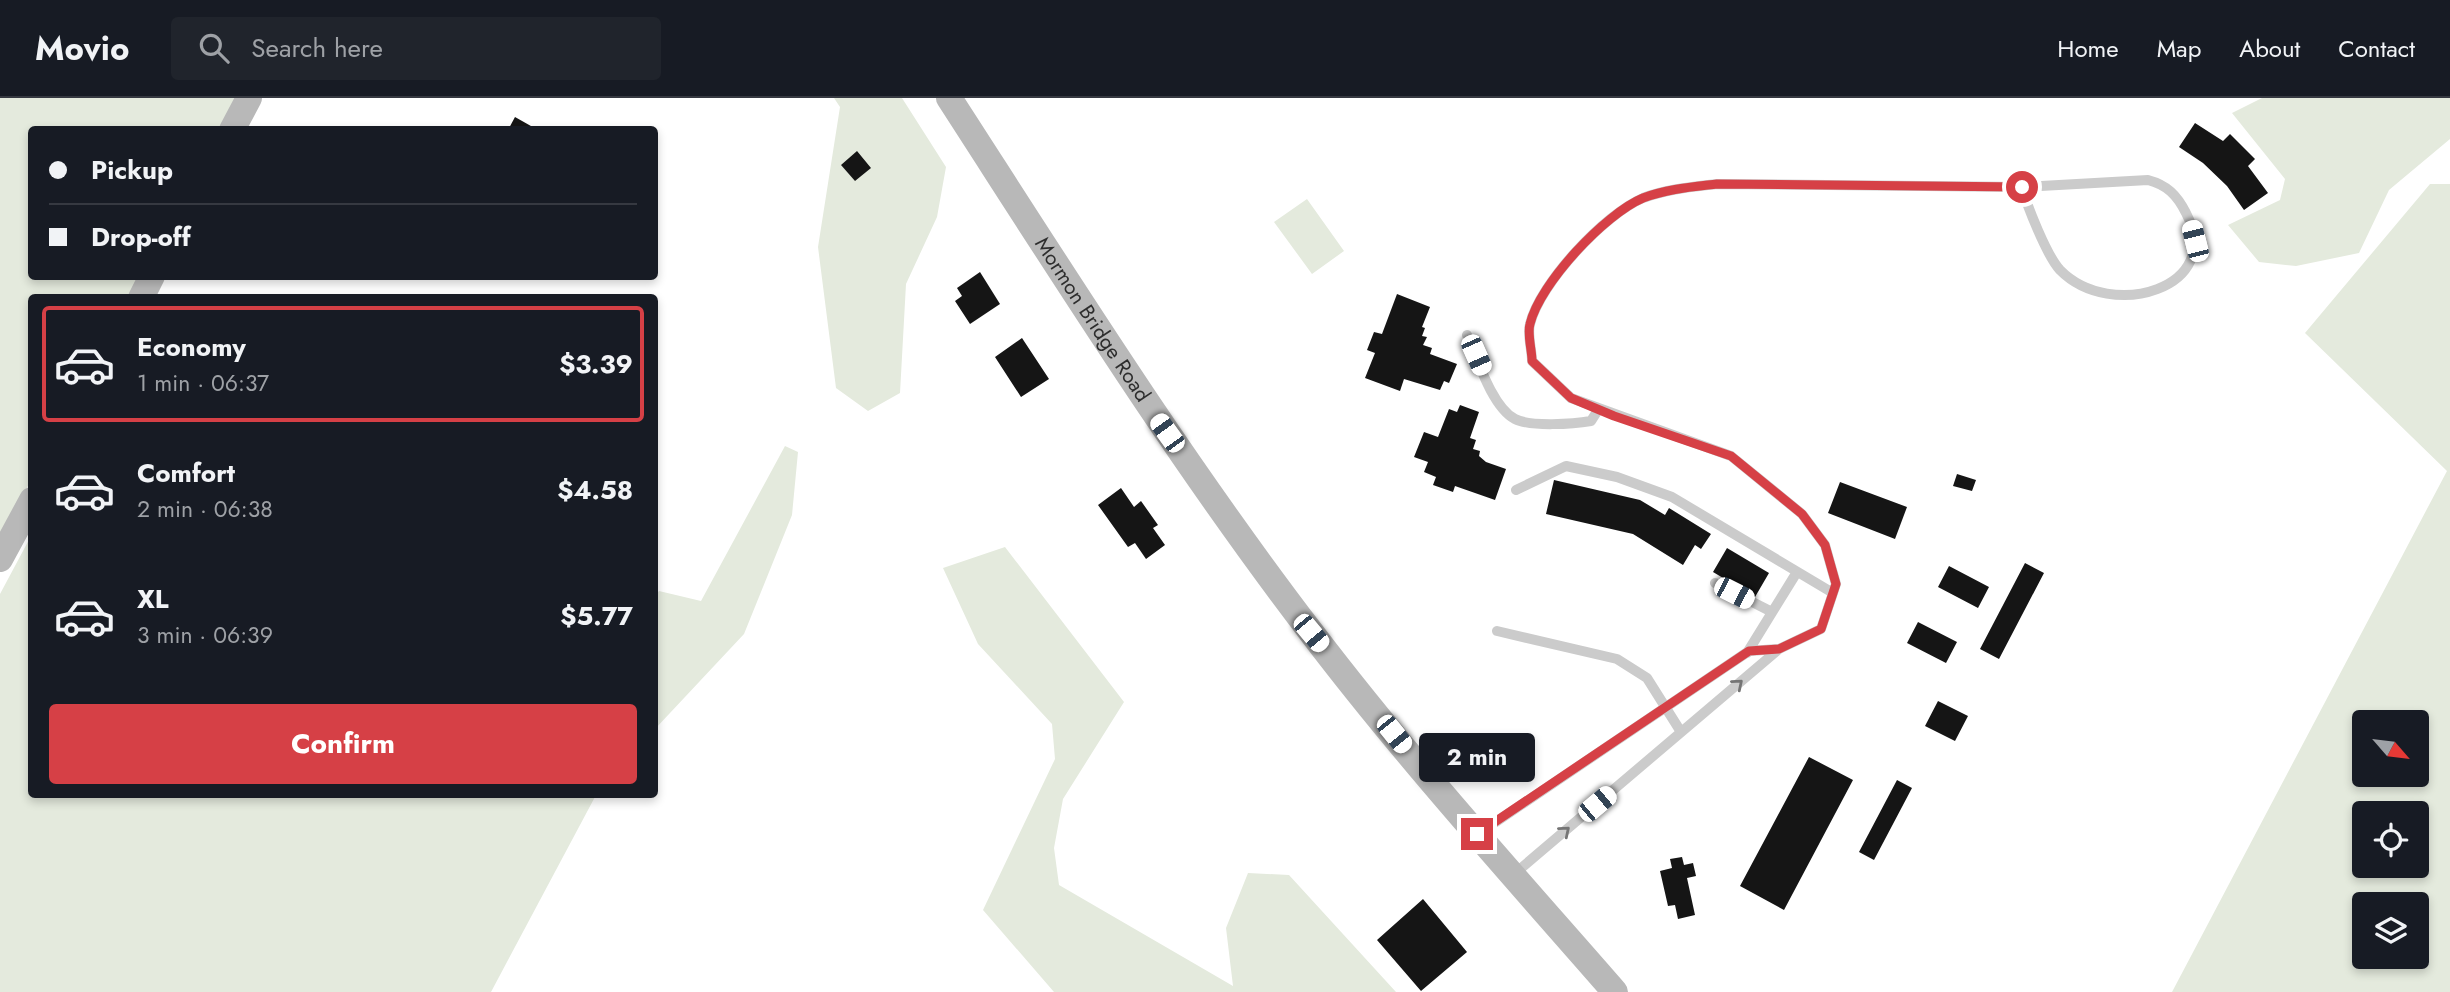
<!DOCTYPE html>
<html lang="en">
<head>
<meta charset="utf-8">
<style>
	body { margin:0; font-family:Jost,sans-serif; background:#20242c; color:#f1f3f6; height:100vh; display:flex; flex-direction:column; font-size:26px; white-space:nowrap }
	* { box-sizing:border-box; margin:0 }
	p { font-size:23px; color:#9ea1a6 }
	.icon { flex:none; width:38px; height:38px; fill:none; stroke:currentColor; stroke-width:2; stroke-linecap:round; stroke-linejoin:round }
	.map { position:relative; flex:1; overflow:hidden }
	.details { position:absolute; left:28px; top:196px; width:630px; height:504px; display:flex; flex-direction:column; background:#171b24; border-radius:7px; box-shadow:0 4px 10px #0003 }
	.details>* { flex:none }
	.banner { position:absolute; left:28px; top:28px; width:630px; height:154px; border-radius:7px; box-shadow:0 4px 10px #0003; display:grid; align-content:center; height:154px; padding:0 21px; background:#171b24 }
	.needle { width:46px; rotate:118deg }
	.controls { position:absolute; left:2352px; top:612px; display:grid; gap:14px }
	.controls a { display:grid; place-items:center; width:77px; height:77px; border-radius:7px; background:#171b24; box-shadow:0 4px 10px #0003; font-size:35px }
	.end { position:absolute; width:32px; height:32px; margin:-16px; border:9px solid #d64046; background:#fff; box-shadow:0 0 0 4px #fff }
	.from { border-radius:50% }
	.bubble { position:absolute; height:49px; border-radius:7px; background:#171b24; box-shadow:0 4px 10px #0003; font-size:23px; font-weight:700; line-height:49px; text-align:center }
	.car { position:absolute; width:21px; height:42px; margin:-21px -10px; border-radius:9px; box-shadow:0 0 5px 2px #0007; background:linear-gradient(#fff 24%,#345 0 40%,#fff 0 76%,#345 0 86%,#fff 0) }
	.banner b { display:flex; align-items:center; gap:24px; height:66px; font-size:26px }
	.banner b+b { border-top:2px solid #363941 }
	.banner i { width:18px; height:18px; background:#f1f3f6 }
	ul { padding:12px 0 0; list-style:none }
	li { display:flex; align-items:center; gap:21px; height:116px; margin:0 14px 10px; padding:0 7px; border:4px solid transparent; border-radius:7px }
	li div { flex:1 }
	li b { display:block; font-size:26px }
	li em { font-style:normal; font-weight:700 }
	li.on { border-color:#d64046 }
	li>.icon { width:63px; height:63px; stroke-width:1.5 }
	.button { display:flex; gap:14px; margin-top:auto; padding:14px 21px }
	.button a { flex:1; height:80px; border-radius:7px; background:#d64046; color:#fff; font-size:28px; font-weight:700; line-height:80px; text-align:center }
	header { display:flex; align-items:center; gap:42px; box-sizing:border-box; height:98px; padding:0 35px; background:#171b24; border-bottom:2px solid #363941 }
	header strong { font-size:33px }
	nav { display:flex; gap:38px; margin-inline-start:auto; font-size:24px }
	.search { width:490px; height:63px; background:#20242c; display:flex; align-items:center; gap:18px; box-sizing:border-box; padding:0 24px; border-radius:7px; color:#9ea1a6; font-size:26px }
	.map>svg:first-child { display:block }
	.green { fill:#e4eadd; fill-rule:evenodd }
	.building { fill:#151515 }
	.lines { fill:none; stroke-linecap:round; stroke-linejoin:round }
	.lane { stroke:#cbcbcb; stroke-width:10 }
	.secondary { stroke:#b8b8b8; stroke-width:26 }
	.oneway { stroke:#757575 }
	.route { stroke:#d64046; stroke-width:9 }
	.labels { text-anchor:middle; stroke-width:7; stroke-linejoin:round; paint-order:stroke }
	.street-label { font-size:21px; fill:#2e2e2e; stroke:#fff }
</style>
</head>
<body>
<header>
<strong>Movio</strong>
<div class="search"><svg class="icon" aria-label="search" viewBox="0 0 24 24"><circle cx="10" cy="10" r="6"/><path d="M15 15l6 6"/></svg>Search here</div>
<nav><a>Home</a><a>Map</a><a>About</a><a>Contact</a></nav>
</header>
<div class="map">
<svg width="2450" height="894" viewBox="0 0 2450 894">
	<rect width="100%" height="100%" fill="#fff"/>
	<path class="green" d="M0,0h237l-17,31 -188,1v146l109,1 -11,20 -98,1 -1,182 -31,58z
		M834,0h68l44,69 -9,50 -31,67 -6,109 -32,18 -32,-23 -18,-141 22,-140z
		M2262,0h188v41l-61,51 -30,63 -63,13 -37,-4 -31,-37 52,-25 5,-21 -53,-66z
		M2430,86h20v808h-278l275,-521 -142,-138zM2364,625h53v52h-53zM2364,716h53v52h-53zM2364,807h53v52h-53z
		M1307,101l37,52 -32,23 -38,-52z
		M785,348l13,6 -6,63 -48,119 -89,95v-133l4,-5 42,10z
		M31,438l1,258 564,1 -105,197h-491v-398z
		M1005,449l119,155 -61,97 -9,49 5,37 174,101 -7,-58 22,-55 41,2 107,117h-342l-71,-82 72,-151 -3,-35 -74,-80 -35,-76z"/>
	<path class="building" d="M515,19l23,13h-30z
		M2195,25l28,18 7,-7 25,25 -7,7 20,27 -24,17 -17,-24 -24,-23 -24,-16z
		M857,53l14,17 -16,13 -14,-16z
		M980,174l20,32 -30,20 -15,-23 7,-5 -5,-8z
		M1397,196l33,13 -8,20 3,1 -3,8 5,1 -4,8 9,3 -2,6 27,10 -8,19 -5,-2 -4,9 -36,-11 -4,12 -35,-13 10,-25 -8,-3 7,-18 8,2z
		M1022,240l27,41 -28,18 -26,-40z
		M1460,307l19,7 -9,26 6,2 -3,9 7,2 -1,5 7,6 20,7 -11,31 -40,-14 -2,6 -20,-7 3,-8 -12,-5 4,-10 -14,-5 10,-25 14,5 11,-28 8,3z
		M1957,376l19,6 -4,11 -19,-5z
		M1554,382l86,20 25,15 4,-7 42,26 -10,15 -6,-4 -12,20 -50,-31 -87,-20z
		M1840,384l67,25 -12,32 -67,-26z
		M1121,390l13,19 7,-6 17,24 -5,3 12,17 -19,14 -11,-16 -7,4 -30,-42z
		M1727,450l42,25 -14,24 -42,-25z
		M2025,465l19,10 -45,86 -19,-10z
		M1949,468l40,21 -11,21 -40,-21z
		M1918,524l39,20 -11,21 -39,-20z
		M1938,603l30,15 -13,25 -30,-15z
		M1809,659l44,23 -69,130 -44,-24z
		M1897,682l15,8 -38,72 -15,-8z
		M1682,759l2,8 9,-2 3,13 -9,2 8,37 -17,4 -3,-14 -7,1 -8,-35 12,-3 -2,-9z
		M1423,801l44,53 -46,39 -44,-51z"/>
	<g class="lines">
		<path class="lane" d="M1467,237c10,23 25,72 48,84 15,8 59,5 76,2l7,-11
			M1516,392l50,-24 51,11 55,20 161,96
			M1715,485l57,29
			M1497,533l120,28 30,19 34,54
			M1747,555l50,-81
			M1478,736l271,-183 29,-2
			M1513,777l266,-226 42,-20 15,-45 -11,-39 -23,-31 -71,-58 -160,-58 -39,-37c0,-11 -5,-27 -2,-37 10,-41 75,-110 113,-126 24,-9 49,-11 74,-14l305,3 126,-7c19,5 29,15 38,33 40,75 -75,109 -126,57 -13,-14 -33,-64 -38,-83"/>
		<g class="secondary">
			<path id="s1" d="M949,0c117,181 231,363 362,534 95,125 201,242 304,360"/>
			<path d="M232,32l17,-32"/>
			<path d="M141,200l11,-22"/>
			<path d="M0,461l32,-59"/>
		</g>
	</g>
	<defs><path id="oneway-chevron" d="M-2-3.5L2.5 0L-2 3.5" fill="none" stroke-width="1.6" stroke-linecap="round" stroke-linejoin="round" transform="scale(1.75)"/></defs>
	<g class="oneway">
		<use href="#oneway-chevron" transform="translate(1738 586) rotate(-40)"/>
		<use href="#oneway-chevron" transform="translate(1565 733) rotate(-40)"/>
	</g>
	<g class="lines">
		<path class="route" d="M1477,736l272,-183 30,-2 42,-20 15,-45 -11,-39 -23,-31 -71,-58 -117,-40 -43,-18 -39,-37c0,-11 -5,-27 -2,-37 10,-41 75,-110 113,-126 24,-9 49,-11 74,-14l305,3"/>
	</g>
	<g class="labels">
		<g class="street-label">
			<text dy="7" stroke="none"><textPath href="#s1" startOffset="264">Mormon Bridge Road</textPath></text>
		</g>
	</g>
</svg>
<div class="controls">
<a><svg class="needle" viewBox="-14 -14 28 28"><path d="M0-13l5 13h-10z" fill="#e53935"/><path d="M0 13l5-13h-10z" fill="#9ea1a6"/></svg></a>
<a><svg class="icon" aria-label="locate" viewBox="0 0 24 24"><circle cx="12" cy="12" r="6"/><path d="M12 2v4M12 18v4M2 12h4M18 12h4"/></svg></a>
<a><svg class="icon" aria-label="layers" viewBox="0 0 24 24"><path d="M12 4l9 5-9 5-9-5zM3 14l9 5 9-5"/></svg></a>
</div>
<i class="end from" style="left:2022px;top:89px"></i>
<i class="end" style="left:1477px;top:736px"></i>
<div class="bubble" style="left:1419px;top:635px;width:116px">2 min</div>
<i class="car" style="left:2195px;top:143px;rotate:346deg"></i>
<i class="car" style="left:1476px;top:257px;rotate:156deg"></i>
<i class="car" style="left:1167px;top:335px;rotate:324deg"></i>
<i class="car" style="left:1734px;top:495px;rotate:117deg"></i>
<i class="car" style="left:1311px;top:535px;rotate:140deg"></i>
<i class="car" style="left:1394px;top:636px;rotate:141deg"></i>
<i class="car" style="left:1597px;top:706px;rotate:50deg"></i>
<div class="banner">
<b><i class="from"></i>Pickup</b>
<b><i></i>Drop-off</b>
</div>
<section class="details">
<ul>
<li class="on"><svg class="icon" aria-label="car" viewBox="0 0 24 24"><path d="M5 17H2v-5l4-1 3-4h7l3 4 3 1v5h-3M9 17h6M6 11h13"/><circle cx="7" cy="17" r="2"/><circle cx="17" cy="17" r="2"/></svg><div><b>Economy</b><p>1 min · 06:37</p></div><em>$3.39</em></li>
<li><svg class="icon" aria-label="car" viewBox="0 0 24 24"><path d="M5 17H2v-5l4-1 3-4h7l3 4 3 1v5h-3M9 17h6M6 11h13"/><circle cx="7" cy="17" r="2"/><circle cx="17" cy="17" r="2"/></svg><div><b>Comfort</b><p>2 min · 06:38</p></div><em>$4.58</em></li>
<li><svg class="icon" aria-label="car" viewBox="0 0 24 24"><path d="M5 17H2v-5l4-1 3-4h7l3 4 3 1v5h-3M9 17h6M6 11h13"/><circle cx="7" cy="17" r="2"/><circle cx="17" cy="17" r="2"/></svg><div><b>XL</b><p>3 min · 06:39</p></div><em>$5.77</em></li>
</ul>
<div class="button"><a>Confirm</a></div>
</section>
</div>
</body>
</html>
